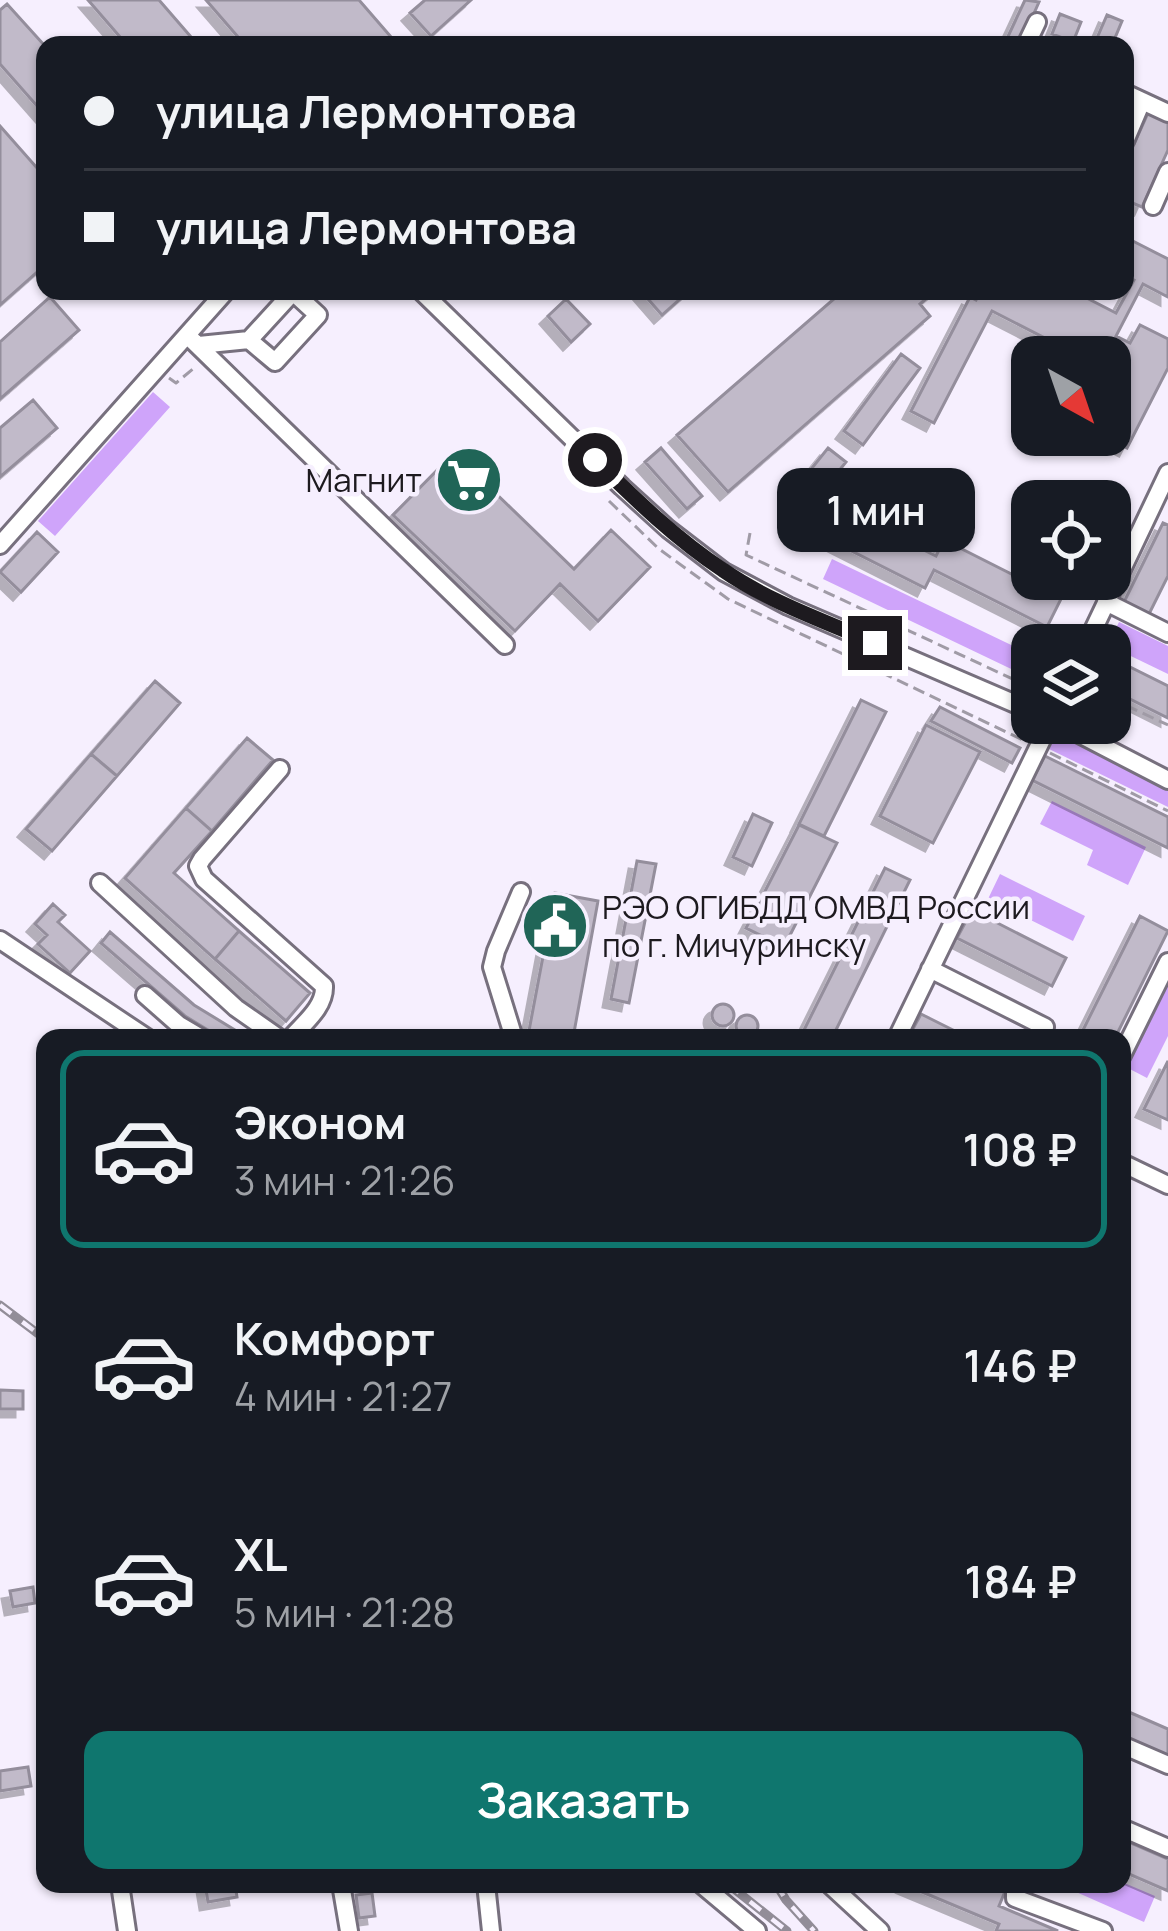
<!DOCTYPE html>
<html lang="ru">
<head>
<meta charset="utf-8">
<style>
	body { margin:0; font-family:Manrope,sans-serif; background:#20242c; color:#f1f3f6; height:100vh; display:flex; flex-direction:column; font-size:45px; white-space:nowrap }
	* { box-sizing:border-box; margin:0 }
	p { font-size:39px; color:#9ea1a6 }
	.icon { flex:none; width:66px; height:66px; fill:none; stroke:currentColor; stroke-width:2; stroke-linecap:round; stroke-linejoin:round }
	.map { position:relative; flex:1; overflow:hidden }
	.side { position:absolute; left:36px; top:1029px; width:1095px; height:864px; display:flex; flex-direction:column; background:#171b24; border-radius:24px; box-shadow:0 3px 9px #0004 }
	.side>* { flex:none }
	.top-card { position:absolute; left:36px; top:36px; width:1098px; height:264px; border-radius:24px; box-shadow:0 3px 9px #0004; display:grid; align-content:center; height:264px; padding:0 48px; background:#171b24 }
	.needle { width:78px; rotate:140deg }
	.controls { position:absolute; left:1011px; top:336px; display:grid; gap:24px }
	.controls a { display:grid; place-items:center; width:120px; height:120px; border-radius:24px; background:#171b24; box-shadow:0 3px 9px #0004; font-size:60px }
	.end { position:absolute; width:54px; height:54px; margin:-27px; border:15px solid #1d1a1f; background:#fff; box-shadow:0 0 0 6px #fff }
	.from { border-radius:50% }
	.bubble { position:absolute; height:84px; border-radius:24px; background:#171b24; box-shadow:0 3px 9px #0004; font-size:39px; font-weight:600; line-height:84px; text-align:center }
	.top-card b { display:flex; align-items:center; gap:42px; height:114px; font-size:45px }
	.top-card b+b { border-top:3px solid #363941 }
	.top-card i { width:30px; height:30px; background:#f1f3f6 }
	ul { padding:21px 0 0; list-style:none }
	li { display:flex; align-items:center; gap:36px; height:198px; margin:0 24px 18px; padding:0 24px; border:6px solid transparent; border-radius:24px }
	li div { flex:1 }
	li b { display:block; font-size:45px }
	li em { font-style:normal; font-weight:600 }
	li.on { border-color:#0f766e }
	li>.icon { width:108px; height:108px; stroke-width:1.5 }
	.cta { display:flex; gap:24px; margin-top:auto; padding:24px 48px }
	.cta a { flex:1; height:138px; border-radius:24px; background:#0f766e; color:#fff; font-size:48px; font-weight:600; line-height:138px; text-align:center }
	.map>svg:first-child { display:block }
	.forest { fill:#cfa4fa }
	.building { fill:#c1bac9; stroke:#948e9c; stroke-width:3; filter:url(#shadow) }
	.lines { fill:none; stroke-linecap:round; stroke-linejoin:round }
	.minor-casing { stroke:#77707e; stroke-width:22 }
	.path { stroke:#a09ba6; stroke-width:3; stroke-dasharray:12 6; stroke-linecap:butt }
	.minor { stroke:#fff; stroke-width:16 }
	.rail-casing { stroke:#928d98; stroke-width:9 }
	.rail { stroke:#f6effe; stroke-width:4.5; stroke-dasharray:14; stroke-linecap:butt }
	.route { stroke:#1d1a1f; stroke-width:15 }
	.labels { text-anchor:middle; stroke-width:9; stroke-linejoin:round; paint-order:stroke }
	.poi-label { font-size:33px; fill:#1d1a1f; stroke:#f6effe; text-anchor:end }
</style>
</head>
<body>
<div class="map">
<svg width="1168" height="1931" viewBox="0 0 1168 1931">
	<defs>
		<filter id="shadow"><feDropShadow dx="-8" dy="8" stdDeviation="0" flood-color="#0004"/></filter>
	</defs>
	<rect width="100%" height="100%" fill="#f6effe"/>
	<path class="forest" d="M153,392l17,15 -115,129 -17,-15z
		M832,559l200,96v24l-209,-100z
		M1119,622l49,24v28l-60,-29z
		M1057,733l111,55v19l-119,-58z
		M1052,801l94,46 -18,38 -41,-20 6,-15 -53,-26z
		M1000,874l85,42 -12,25 -85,-42z
		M1168,977v59l-21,42 -23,-12z
		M1122,1882l33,14 -11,26 -86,-38z"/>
	<path class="building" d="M88,0h71l39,45h-71z
		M206,0h153l39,45h-153z
		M425,0h46l-40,36 -21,-23z
		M1025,0l14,2 -19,43h-16z
		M7,4l38,42v69l-45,-51v-54z
		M1060,14l21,8 -8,20 -21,-8z
		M1107,15l15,6 -10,24h-18z
		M1149,111l19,8v31l-26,57 -17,-7v-36z
		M0,126l45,51v88l-45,40z
		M1125,237l43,22v38l-25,-13 -27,52 14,7 10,-18 28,14v29l-41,80 -26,-13h9v-50l16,-31 -13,-7 -5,10h-26l-90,-46 -58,112 -23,-12 59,-114 6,3 5,-9h92l43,22 18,-33 -9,-5z
		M641,291h48l-27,24z
		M843,291h92l-15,13 10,12 -202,176 -51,-57z
		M50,297l29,33 -79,69v-57z
		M566,299l24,25 -19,18 -23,-26z
		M901,354l19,14 -57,77 -19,-14z
		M33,400l24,28 -57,49v-49z
		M661,448l41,48 -15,13 -42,-47z
		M828,448l18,14 -20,25 -18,-14z
		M454,453l120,116 37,-39 39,37 -52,54 -38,-37 -45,47 -122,-116z
		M845,511l91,45 8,-16 117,59 -14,28 -113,-57 -9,18 -95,-48z
		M1163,523l5,2v51l-21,42 -25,-12z
		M37,532l21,20 -37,40 -21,-20z
		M1110,657l58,29v32l-58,-29z
		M155,681l25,22 -63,73 -26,-22z
		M861,700l25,12 -62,124 -25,-12z
		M940,707l80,41 -8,15 -81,-42z
		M926,725l54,27 -47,91 -53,-27z
		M247,738l26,22 -61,71 -26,-23z
		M91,754l26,22 -65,75 -26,-22z
		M1045,756l123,61v31l-136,-68z
		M186,808l26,23 -38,42 65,58 -24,28 -90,-81z
		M753,814l19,9 -20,43 -19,-9z
		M799,825l38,18 -53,104 -38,-19z
		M637,861l19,3 -27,139 -18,-4z
		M885,868l25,12 -78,158h-32z
		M555,893l43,8 -25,137 -45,-2z
		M53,904l12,11 -7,7 32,29 -20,22 -32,-29 9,-9 -12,-11z
		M972,910l94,48 -14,28 -95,-48z
		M1140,916l28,15 -53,107h-36z
		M239,931l71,62 -24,28 -71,-62z
		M110,932l84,73 54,33h-27l-36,-22 -84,-73z
		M712 1015a11 11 0 1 1 22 0a11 11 0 1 1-22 0Z
		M921,1014l48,24h-61z
		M736 1026a11 11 0 1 1 22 0a11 11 0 1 1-22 0Z
		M1168,1061v59l-24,-11z
		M0,1390l23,1v18h-23z
		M33,1587l2,16 -22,4 -3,-16z
		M1122,1709l46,20v30l-46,-20z
		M28,1767l3,19 -31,5v-20z
		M1122,1839l46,20v32l-46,-20z
		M205,1884h30l2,13 -29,5z
		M903,1884h91l12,5 -7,17 59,25h-62l3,-7z
		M372,1893l3,23 -16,2 -3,-23z"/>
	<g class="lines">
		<defs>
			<path id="minor" d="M1026,45l11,-23
				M1125,93l43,20
				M1125,141l17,-40
				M1153,206l15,-34
				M421,291l201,196 46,42 56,43 64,34 244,105
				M187,335l318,310
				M199,345l50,-5 26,22 43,-47 -25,-23 -44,48
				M0,545l226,-254
				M1106,602l62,31
				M1086,645l82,-172
				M1058,723l110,57
				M280,769l-78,90 -4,7 6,13 120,107c1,21 -20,37 -33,52
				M100,883l136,125 43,30
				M0,940l147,98
				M930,969l115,58 -5,11
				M145,995l34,30 22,13
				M514,1038l-22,-71 4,-16 25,-59
				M897,1038l153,-315
				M1122,1055l46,-93
				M1122,1163l46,22
				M1122,1745l46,20
				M1122,1828l46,20
				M120,1884l7,47
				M341,1884l8,47
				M486,1884l5,47
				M701,1884l56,47
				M829,1884l51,47
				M1015,1884v14l88,33"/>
		</defs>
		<use href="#minor" class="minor-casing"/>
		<path class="path" d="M169,378l7,5 18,-15
			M609,501l50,48 69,50 297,142
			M750,533l-4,22 286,133
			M1110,698l58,27
			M1050,753l118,58"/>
		<use href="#minor" class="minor"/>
		<defs>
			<path id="rail" d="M0,1305l45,34
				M728,1884l59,47
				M776,1884l10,16 28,31"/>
		</defs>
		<use href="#rail" class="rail-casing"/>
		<use href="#rail" class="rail"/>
	</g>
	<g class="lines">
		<path class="route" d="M595,460c40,39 81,79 128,110 46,32 101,51 152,73"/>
	</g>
	<defs>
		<symbol id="supermarket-disc" viewBox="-11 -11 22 22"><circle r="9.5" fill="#206557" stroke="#f6effe"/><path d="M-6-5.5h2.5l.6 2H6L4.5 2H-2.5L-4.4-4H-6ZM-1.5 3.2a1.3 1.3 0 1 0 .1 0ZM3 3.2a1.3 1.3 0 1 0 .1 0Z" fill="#fff"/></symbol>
		<symbol id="civic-disc" viewBox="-11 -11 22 22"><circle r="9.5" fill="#206557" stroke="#f6effe"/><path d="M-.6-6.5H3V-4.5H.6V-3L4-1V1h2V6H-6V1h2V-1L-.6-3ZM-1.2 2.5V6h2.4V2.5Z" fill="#fff"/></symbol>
	</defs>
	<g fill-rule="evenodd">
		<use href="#supermarket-disc" x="431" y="442" width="76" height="76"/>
		<use href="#civic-disc" x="517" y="888" width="76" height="76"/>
	</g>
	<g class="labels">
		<g class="poi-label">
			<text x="422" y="492">Магнит</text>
			<text x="602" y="919" text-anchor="start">РЭО ОГИБДД ОМВД России<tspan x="602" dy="38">по г. Мичуринску</tspan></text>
		</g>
	</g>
</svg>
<div class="controls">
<a><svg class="needle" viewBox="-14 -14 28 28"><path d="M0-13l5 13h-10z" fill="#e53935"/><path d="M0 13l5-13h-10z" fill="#9ea1a6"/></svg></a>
<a><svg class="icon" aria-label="locate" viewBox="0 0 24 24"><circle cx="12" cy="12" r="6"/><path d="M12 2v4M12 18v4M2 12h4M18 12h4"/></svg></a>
<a><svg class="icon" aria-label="layers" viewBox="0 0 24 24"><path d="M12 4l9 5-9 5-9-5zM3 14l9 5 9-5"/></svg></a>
</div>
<i class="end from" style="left:595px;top:460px"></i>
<i class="end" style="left:875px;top:643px"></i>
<div class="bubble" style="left:777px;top:468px;width:198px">1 мин</div>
<div class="top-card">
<b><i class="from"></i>улица Лермонтова</b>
<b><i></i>улица Лермонтова</b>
</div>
<section class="side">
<ul>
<li class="on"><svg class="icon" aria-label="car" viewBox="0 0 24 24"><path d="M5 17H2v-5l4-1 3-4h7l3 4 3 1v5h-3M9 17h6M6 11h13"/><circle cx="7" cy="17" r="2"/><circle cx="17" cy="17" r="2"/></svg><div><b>Эконом</b><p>3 мин · 21:26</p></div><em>108 ₽</em></li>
<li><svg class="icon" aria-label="car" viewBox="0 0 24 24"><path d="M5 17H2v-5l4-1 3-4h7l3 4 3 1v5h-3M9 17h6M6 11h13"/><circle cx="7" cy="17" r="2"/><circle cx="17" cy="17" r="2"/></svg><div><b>Комфорт</b><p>4 мин · 21:27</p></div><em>146 ₽</em></li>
<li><svg class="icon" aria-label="car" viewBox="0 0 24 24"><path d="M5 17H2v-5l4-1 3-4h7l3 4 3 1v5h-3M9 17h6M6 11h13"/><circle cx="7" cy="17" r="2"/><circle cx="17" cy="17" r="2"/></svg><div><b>XL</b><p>5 мин · 21:28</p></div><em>184 ₽</em></li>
</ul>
<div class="cta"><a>Заказать</a></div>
</section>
</div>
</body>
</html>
